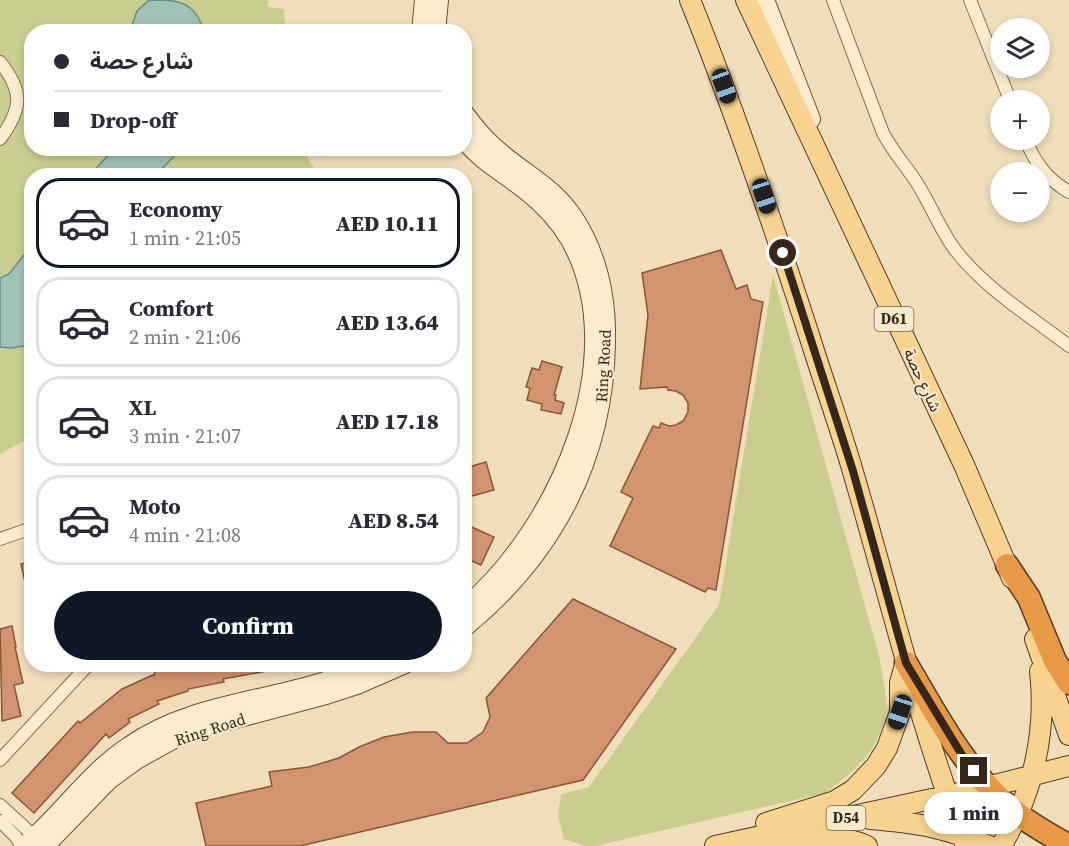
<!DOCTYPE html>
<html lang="en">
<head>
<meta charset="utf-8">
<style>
	body { margin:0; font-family:"Source Serif 4","Noto Sans Arabic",serif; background:#f2f2f3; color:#2b2b33; height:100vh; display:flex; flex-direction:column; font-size:22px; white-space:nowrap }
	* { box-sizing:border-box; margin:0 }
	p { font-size:20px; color:#7c7c81 }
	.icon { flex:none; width:33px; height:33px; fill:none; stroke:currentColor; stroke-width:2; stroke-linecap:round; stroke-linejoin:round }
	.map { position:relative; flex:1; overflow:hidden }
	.details { position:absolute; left:24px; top:168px; width:448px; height:504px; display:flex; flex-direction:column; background:#fff; border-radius:24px; box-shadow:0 3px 9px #0003 }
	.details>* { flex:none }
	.hud { position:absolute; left:24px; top:24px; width:448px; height:132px; border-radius:24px; box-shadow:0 3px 9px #0003; display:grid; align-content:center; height:132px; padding:0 30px; background:#fff }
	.buttons { position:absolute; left:990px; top:18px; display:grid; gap:12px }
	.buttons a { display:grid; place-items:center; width:60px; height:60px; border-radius:50%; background:#fff; box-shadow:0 3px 9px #0003; font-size:30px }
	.end { position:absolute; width:27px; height:27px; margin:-14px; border:8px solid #36271a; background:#fff; box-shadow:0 0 0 3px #fff }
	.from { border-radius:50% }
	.bubble { position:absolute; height:42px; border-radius:21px; background:#fff; box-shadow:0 3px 9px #0003; font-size:20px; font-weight:800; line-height:42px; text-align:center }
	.car { position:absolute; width:18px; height:36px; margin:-18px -9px; border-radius:8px; box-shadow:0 0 4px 2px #0007; background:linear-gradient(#222 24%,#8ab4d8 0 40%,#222 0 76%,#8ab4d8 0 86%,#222 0) }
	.hud b { display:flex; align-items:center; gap:21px; height:57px; font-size:22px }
	.hud b+b { border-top:2px solid #e1e1e2 }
	.hud i { width:15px; height:15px; background:#2b2b33 }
	ul { padding:10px 0 0; list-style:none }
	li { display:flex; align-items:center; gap:18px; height:90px; margin:0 12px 9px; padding:0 18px; border:3px solid #e1e1e2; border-radius:24px }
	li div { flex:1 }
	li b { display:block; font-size:22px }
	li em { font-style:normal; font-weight:800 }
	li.on { border-color:#111827 }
	li>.icon { width:54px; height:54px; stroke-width:1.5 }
	.primary-button { display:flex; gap:12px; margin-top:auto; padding:12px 30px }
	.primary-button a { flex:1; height:69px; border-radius:36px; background:#111827; color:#fff; font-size:24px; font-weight:800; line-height:69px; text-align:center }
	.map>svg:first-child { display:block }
	.green { fill:#c9ce8f }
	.water { fill:#a0c1b6; stroke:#678e83; stroke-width:1.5 }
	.building { fill:#d1946e; stroke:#895539; stroke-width:1.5 }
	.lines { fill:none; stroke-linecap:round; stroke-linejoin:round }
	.street-casing { stroke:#886e54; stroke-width:14 }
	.secondary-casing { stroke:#6a4f38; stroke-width:20 }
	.primary-casing { stroke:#553c29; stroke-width:22 }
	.highway-casing { stroke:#553c29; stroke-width:25 }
	.street { stroke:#fbecce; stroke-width:12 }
	.secondary { stroke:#fbecce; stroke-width:18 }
	.primary { stroke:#f7d38f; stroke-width:20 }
	.highway { stroke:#e79945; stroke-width:22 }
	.route { stroke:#36271a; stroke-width:8 }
	.labels { text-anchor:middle; stroke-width:4.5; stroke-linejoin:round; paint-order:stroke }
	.shield { fill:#f7e9cb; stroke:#70614f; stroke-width:1.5 }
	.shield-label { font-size:15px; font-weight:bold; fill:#36271a }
	.street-label { font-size:16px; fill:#36271a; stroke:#f7e9cb }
</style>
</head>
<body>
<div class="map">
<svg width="1069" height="846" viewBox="0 0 1069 846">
	<rect width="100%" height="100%" fill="#f0debb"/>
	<path class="green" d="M0,0h268v7l16,2 1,22 -253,1v116l272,1 13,26 -285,1 -1,261 -31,17z
		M773,275l106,381c2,14 9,43 7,56 -7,39 -31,59 -61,81l-230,53h-10l-21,-7 -6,-24 3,-21 28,-7 130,-182z"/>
	<path class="water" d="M149,0c29,0 45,0 55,31h-74l7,-20z
		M114,149v-1l67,1 -25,26h-66z
		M31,246v99l-20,3 -11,-1v-69l9,-4z"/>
	<path class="building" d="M721,250l15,39 11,-4 4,14 12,3 -47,288 -8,-2 -3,4 -95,-46 23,-48 -12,-6 32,-66 6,2 2,-5 8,3 7,-1 7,-4 5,-9v-9l-5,-8 -7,-4 -8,-1 -1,-3 -27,2 8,-74 -6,-42z
		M542,361l20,6 -8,28h2l-1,5 9,3 -3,11 -20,-4 1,-6 -15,-4 3,-12 -4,-1 6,-19 7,2z
		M486,462l8,28 -29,8v-30z
		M465,524l29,13 -13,28 -16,-7z
		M32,561v35h-4l-7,-32z
		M573,599l103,50 -93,131 -283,66h-94l-10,-43 76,-17 -3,-14 40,-5 30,-9 20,-11 25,-10 29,-5h23l12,11h19l16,-11 7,-15 -4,-19z
		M12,626l4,21h-1l8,36 -9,2 7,31 -19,5 -2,-92z
		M174,664h103l1,5 -55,10 1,3 -36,7v2l-31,10 2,3 -31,15 2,3 -21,16 -3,-4 -72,79 -22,-20 66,-72 2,2 42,-34 33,-15 -1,-3z"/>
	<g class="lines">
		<defs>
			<path id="street" d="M833,0l50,133c10,19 23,33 34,50 14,22 23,47 39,68 30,38 75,66 113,95
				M970,0l40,100
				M0,62c24,30 22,47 0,77
				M1026,140c9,23 21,39 43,52
				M0,539l32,-11
				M0,760l89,-96
				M0,805c8,8 35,30 38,37
				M0,821l16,16 5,9"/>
			<path id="secondary" d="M765,0l46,119
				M421,32l3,-32
				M436,32l3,-32
				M465,114c8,11 17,22 27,31 29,28 61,39 84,76 23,37 31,79 30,122 -2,116 -52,211 -141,284
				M465,141c16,20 40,33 60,49 18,14 34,31 45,50 65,116 -12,289 -105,367
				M24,846c37,-31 64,-73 105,-100 57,-40 128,-44 193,-64 16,-5 32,-11 47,-18
				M45,846l64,-66 29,-21 38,-21 33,-12 117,-31 31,-10 48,-21"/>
			<path id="primary" d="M690,0c45,111 83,224 120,338 14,45 30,89 43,134 37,125 66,252 113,374
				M746,0l219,467 47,111
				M1035,639l34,96
				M870,819c47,4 75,8 119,27
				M766,823l69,-22 18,-11 23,-24 11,-18 13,-36v-29l5,-18
				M752,841c14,4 27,5 42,4 27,-2 47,-12 73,1
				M715,846l272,-59 82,-21
				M1001,846c32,-52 46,-114 39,-175"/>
			<path id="highway" d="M1007,565l22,33 26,63 14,22
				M906,663c32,54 61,112 112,151 15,12 34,22 51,32"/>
		</defs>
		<use href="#street" class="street-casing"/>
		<use href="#secondary" class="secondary-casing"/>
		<use href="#primary" class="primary-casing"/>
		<use href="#highway" class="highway-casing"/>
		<use href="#street" class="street"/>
		<use href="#secondary" class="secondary"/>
		<use href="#primary" class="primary"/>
		<use href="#highway" class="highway"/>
	</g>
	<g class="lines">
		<path class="route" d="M783,253l70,218 53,192 56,92 12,16"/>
	</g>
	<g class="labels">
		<g class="shield">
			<rect x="874.5" y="307" width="39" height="24" rx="4.5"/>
			<rect x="826.5" y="806" width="39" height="24" rx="4.5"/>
		</g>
		<g class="shield-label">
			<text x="894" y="324">D61</text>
			<text x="846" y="823">D54</text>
		</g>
		<g class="street-label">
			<text transform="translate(603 366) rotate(-87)" y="6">Ring Road</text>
			<text transform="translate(923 380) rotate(65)" y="6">شارع حصة</text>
			<text transform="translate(210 729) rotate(-18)" y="6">Ring Road</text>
		</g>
	</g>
</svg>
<div class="buttons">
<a><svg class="icon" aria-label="layers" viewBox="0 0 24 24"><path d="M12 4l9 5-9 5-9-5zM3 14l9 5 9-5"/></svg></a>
<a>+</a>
<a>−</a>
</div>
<i class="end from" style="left:783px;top:253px"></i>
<i class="end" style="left:974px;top:771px"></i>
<div class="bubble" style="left:924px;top:792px;width:99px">1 min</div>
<i class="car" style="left:724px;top:86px;rotate:160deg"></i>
<i class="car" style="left:764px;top:196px;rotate:162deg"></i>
<i class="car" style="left:900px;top:712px;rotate:198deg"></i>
<div class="hud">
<b><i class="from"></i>شارع حصة</b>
<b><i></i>Drop-off</b>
</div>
<section class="details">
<ul>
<li class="on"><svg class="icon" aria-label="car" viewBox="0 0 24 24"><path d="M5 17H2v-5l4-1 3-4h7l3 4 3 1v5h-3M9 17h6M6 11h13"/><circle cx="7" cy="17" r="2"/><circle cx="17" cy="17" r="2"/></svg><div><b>Economy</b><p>1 min · 21:05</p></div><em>AED 10.11</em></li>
<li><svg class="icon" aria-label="car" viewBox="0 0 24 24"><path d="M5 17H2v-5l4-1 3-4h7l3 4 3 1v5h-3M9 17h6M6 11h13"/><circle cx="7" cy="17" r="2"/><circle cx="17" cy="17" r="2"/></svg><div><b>Comfort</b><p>2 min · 21:06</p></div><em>AED 13.64</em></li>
<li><svg class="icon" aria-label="car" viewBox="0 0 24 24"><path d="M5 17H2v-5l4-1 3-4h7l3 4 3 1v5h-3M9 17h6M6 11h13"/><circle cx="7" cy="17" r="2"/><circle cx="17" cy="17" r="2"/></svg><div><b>XL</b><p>3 min · 21:07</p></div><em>AED 17.18</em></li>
<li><svg class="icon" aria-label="car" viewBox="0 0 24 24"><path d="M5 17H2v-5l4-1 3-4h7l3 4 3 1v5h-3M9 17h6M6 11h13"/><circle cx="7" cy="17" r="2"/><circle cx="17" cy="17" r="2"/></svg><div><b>Moto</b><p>4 min · 21:08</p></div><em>AED 8.54</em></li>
</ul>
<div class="primary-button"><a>Confirm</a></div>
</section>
</div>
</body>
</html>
